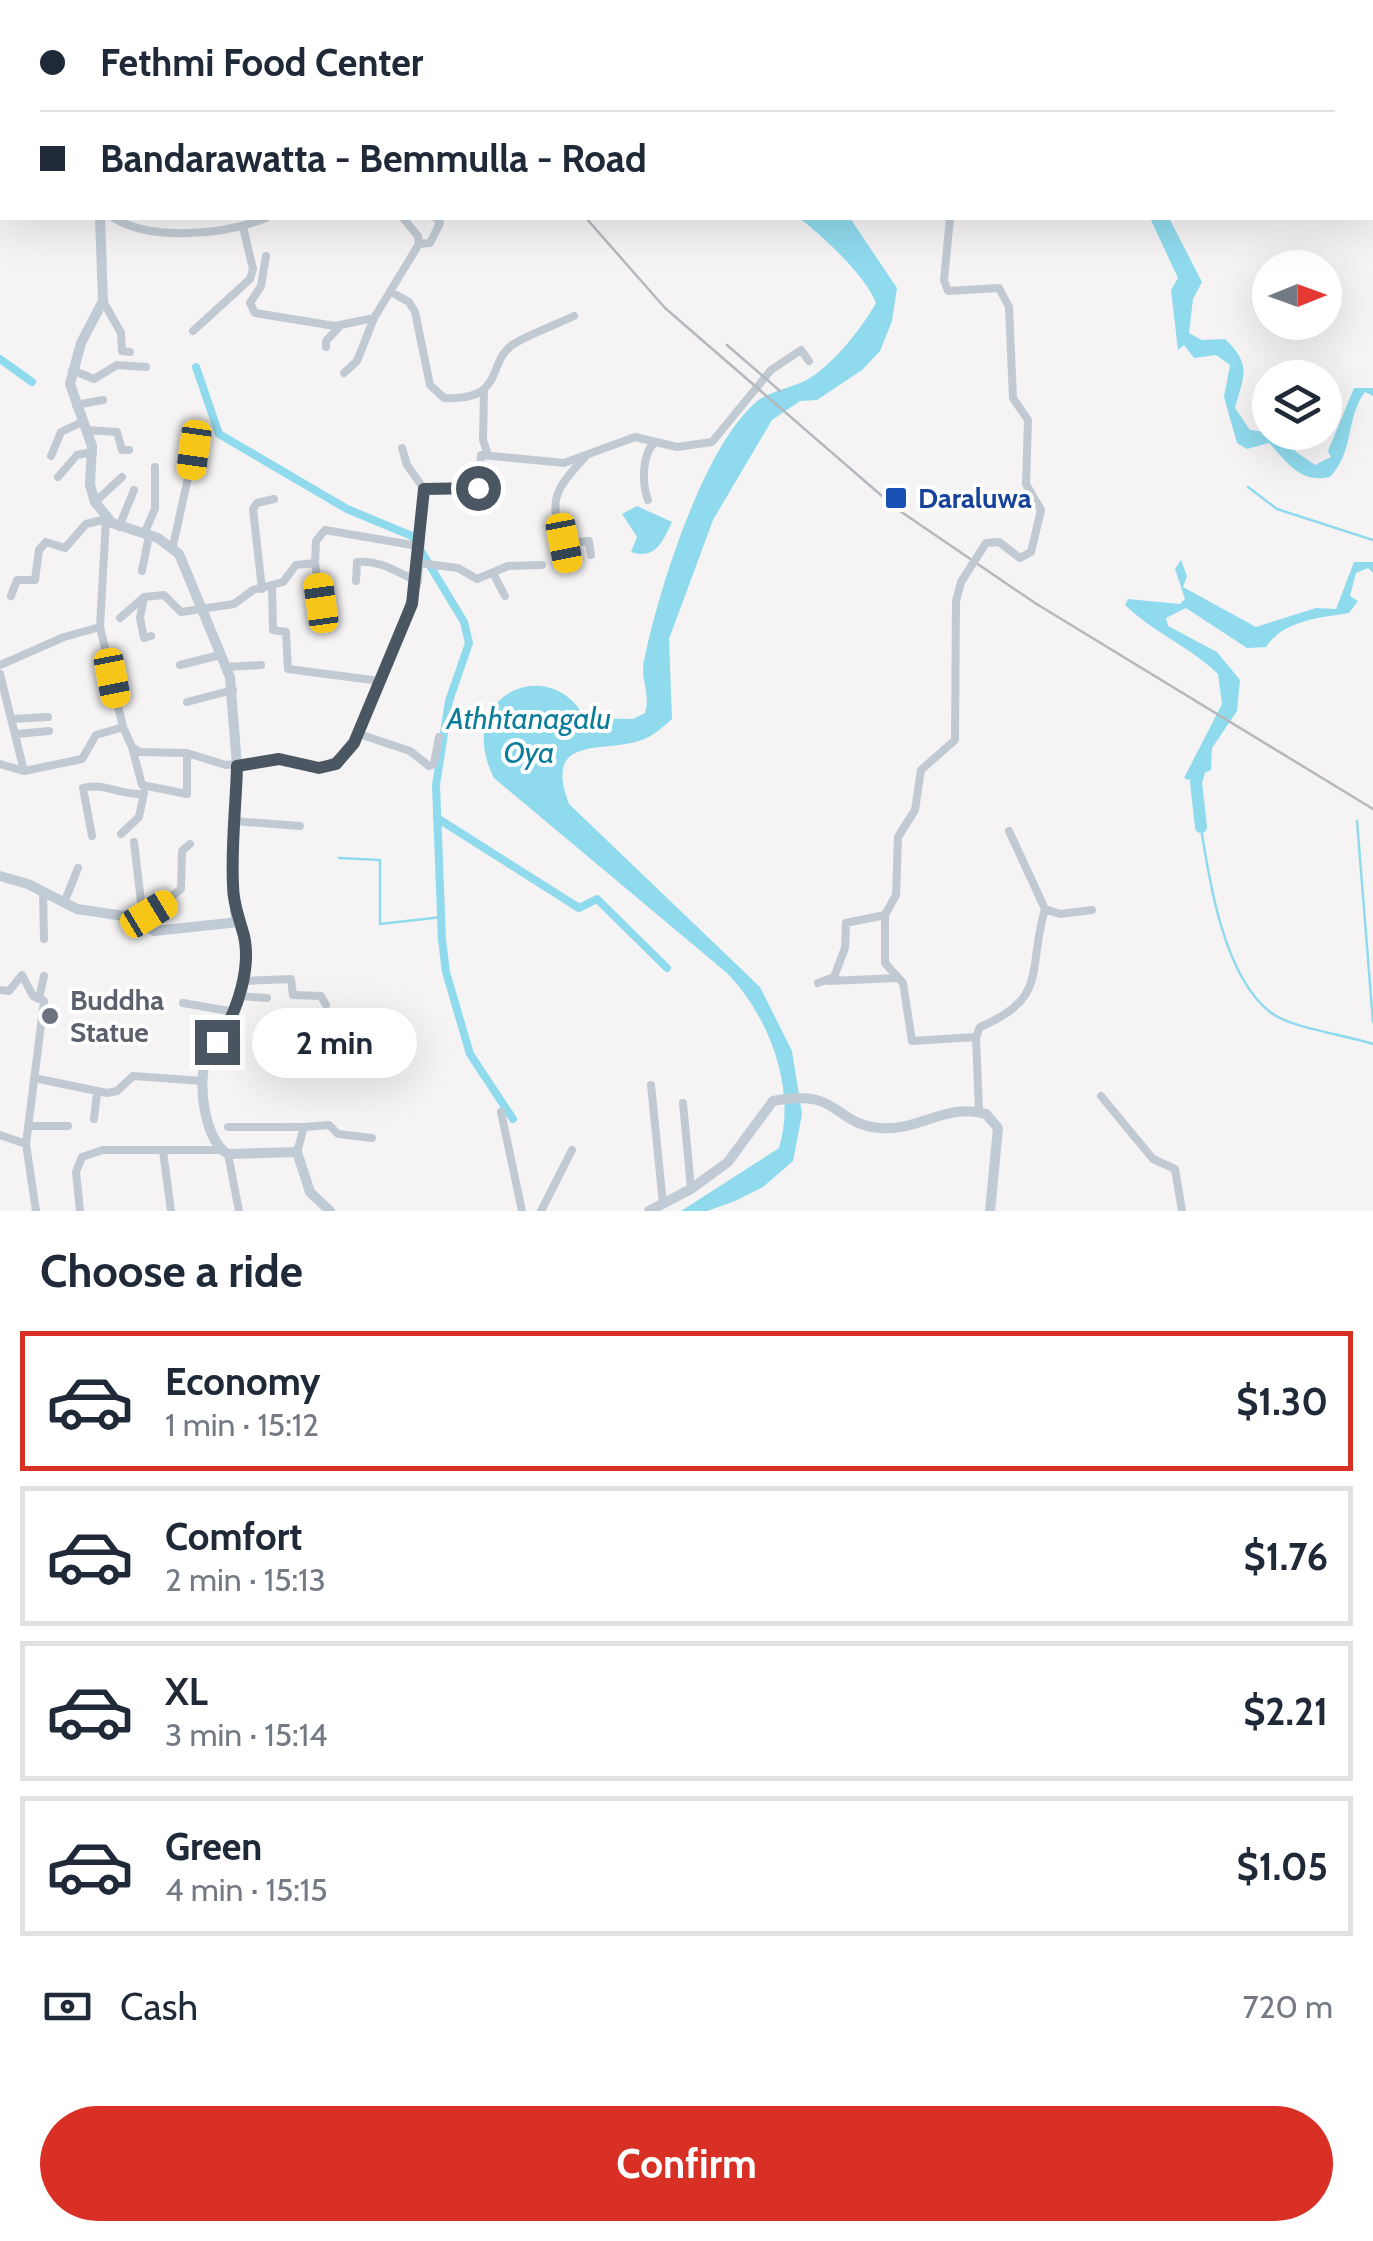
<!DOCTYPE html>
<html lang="en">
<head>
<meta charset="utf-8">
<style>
	body { margin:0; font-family:Cabin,sans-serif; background:#f6f6f7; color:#1f2937; height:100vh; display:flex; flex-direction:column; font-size:38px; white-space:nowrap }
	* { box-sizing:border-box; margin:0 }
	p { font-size:32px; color:#747a83 }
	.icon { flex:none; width:55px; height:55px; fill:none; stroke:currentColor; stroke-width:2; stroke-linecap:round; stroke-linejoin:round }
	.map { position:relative; height:1211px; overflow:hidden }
	.side { display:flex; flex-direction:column; background:#fff; flex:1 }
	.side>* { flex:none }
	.banner { position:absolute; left:0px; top:0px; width:1375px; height:220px; box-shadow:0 10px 40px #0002; display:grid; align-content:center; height:220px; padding:0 40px; background:#fff }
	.needle { width:65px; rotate:89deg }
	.tools { position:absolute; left:1252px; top:250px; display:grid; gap:20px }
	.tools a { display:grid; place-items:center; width:90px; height:90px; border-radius:50%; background:#fff; box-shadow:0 10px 40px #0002; font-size:50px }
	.end { position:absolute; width:45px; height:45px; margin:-22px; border:12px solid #4a5661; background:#fff; box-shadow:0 0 0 5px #fff }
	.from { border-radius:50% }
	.bubble { position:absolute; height:70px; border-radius:35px; background:#fff; box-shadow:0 10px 40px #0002; font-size:32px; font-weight:800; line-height:70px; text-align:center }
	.car { position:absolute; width:30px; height:60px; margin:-30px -15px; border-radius:12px; box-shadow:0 0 8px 2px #0007; background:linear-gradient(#f5c518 24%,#345 0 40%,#f5c518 0 76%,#345 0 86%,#f5c518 0) }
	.banner b { display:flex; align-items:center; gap:35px; height:95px; font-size:38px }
	.banner b+b { border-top:2px solid #e0e1e3 }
	.banner i { width:25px; height:25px; background:#1f2937 }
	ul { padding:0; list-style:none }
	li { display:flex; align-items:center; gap:30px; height:140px; margin:0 20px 15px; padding:0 20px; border:5px solid #e0e1e3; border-radius:0px }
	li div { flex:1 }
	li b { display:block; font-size:38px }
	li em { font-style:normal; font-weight:800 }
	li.active { border-color:#d93025 }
	li>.icon { width:90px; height:90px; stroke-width:1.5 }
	h2 { padding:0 40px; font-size:45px; line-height:120px }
	.pay { display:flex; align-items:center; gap:25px; height:110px; padding:0 40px; font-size:38px }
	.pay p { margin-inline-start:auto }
	.cta { display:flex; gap:20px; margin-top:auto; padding:20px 40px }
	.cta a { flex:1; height:115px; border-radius:60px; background:#d93025; color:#fff; font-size:40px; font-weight:800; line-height:115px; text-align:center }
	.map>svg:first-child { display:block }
	.water { fill:#90daee }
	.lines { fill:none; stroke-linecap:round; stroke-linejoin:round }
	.stream { stroke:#90daee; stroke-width:2.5 }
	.canal { stroke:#90daee; stroke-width:8 }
	.river { stroke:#90daee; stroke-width:12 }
	.street { stroke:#c1cad2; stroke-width:8 }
	.secondary { stroke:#c1cbd6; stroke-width:10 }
	.rail { stroke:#b5b8bd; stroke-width:2.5 }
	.street-bridge { stroke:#c1cad2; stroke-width:8 }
	.route { stroke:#4a5661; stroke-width:12 }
	.transit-dot { fill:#1a4fb4; stroke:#fff; stroke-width:4 }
	.worship-dot { fill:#6b7280; stroke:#fff; stroke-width:4 }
	.labels { text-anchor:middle; stroke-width:8; stroke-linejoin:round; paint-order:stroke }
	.transit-label { font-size:28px; font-weight:bold; fill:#164399; stroke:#fff; text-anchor:start }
	.worship-label { font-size:28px; font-weight:bold; fill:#5b616d; stroke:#fff; text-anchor:start }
	.water-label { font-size:30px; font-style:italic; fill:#0c7c9b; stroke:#fff }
</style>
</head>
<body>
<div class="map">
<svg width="1373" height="1211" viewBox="0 0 1373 1211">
	<rect width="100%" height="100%" fill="#f5f3f3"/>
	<path class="water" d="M799,218h51l47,70 -5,33 -12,30 -18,19 -45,30 -17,1 -28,19 -59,100 -44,119 3,80c-10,9 -20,18 -33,22 -39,12 -96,-6 -70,63l191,183 32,64 10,63 -9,47 -30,26 -28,14 -28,10h-26l98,-63c18,-58 -10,-132 -52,-175l-233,-195c-42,-83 56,-126 91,-60l48,1 12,-6c6,-19 -5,-34 -1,-52 14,-69 58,-211 111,-258 15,-13 39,-15 55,-25 26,-17 51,-49 66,-75 -11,-28 -53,-67 -77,-85z
		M1150,218h19l33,64 -9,17 -4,34 13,7 23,-1c27,26 19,35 10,69l15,22 35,4 11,18 19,13 16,-8 -3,-6 26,-63h19v8l-8,-4c-20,27 -10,58 -35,85 -30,7 -43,-15 -61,-34l-22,6 -10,-6 -13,-46 6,-32 -14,-10 -22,3 -10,-13 -6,5 -7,-60 7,-12z
		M637,506l35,16c-10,21 -17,38 -41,30l6,-15 -15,-23z
		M1181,560l6,16 -4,11 73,40 60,-19 20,1 18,-47h19v11l-5,-5 -12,5 -6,23 8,5 -9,12c-30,5 -65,7 -83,34l-19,1 -61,-40 -20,10 2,8 49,26 23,28 -3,31 -25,37 -1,22 -22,10 -5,-2 38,-74 -4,-30c-26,-26 -64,-41 -93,-69l3,-6 52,5 5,-5 -10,-30z"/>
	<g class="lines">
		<path class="stream" d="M21,0l1,2
			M486,0l1,2
			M761,0v2
			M1095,0v2
			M616,2v-2
			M0,26l2,3
			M1248,487l29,22 96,31
			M1357,821l16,201
			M1201,827c8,54 23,149 69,185 20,16 76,23 103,32
			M339,858l41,2v64l62,-7"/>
		<path class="canal" d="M0,359l32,23
			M196,367l23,67 128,75 65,27 52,86 5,21 -20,58 -13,84 6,155 4,32 24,82 43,65
			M437,818l142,90 18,-9 70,69"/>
		<path class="river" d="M1201,827l-5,-45 5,-17"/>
		<path class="street" d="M142,2v-2
			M889,2v-2
			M1194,2l3,-2
			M114,218c38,24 112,16 152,0
			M419,244l11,-1 10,-20 -4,-5
			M266,256l-5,30 -11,17 5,10 80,13 39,-8 45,-74 -1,-8 -15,-18
			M391,292l18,10 6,10 15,73 14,13c65,3 40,-39 73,-56 18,-10 38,-17 57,-26
			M103,301l18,32 1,18 8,1
			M193,331l57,-52 3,-10 -10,-42
			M326,347v-6l15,-16
			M72,370l22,9 23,-14 29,2
			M344,373l13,-12 17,-43
			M484,389l-1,51 5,15
			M76,405l27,-5
			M86,430l31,2 5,18h7
			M51,456l10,-24 21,-10
			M585,457c-31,34 -37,42 -21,86l25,-2 2,14
			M58,477l19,-22 16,-3
			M424,489l54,-1 3,-33 83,8 71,-26 42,10 35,-5 59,-72 30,-20 8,11
			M648,500c-6,-16 -6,-44 5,-56
			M95,502l27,-25
			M119,527l15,-37
			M144,534l11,-25v-42
			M564,543l5,26
			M173,546l21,-96
			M315,563l6,40
			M419,563l39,5 19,11 31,-13 34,-1
			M142,571l7,-36
			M494,575l11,21
			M356,581l1,-19c24,-2 40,10 61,20
			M272,587l1,43 13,2 2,37 92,12
			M262,589l-9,-80 4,-6 17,-4
			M120,618l23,-20
			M151,636l-7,2 -4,-20 4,-21 20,-2 17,17 53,-8 19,-14 30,-8 13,-17 19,-2 1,-22 9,-11 93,16
			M0,665l64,-28 36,-10 6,-108 -20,5 -21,24 -19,-6 -7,8 -4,30h-18l-6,16
			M180,665l40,-10
			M227,667l34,-2
			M0,674l24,97 58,-12 14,-24 27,-8 -23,-100
			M187,702l46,-12
			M13,719l35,-2
			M123,727l9,20 8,5 47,1 39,12 53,-6 40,9 24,-11 16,-23 59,-152 6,-93 -17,-24 -5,-17
			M17,734l32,-3
			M359,734l51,17 19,15 5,-2 5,-27
			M132,747l10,38 45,9v-41
			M0,764l24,7
			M234,821l66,5
			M1009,831l36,78 15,5 32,-4
			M121,834l18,-17 5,-24
			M92,836l-9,-48c21,-6 38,8 61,6
			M134,842l9,77
			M43,892l1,47
			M64,903l14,-35
			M139,922l42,-33 1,-38 8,-7
			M241,981l50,-2 2,16 28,1 5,9
			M829,981l68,-3
			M818,983l16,-6 11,-29 1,-25 39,-8
			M0,990l9,1 13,-16 11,21 11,5 -18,143 -26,-9
			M239,996l28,2
			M39,999l5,-23
			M183,1003l52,9
			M976,1037l4,-10c69,-29 47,-56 65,-118
			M34,1078l73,15 10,-2 16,-15 70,5
			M651,1085l12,119
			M1101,1096l52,63 22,10 7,42
			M683,1103l8,86
			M501,1112l21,99
			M94,1119l3,-26
			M28,1126h40
			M228,1127h76
			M26,1144l10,67
			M163,1151l8,60
			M297,1152l7,-25 25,-2 9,9 34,4
			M228,1154l11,57
			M80,1211l-4,-39 6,-15 21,-7h117
			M541,1211l31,-61"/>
		<path class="secondary" d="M0,194h2
			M100,218l3,83 -22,42 -11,41 22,62 -2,39 5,17 17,21 46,15 21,16 51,123 7,89 -5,106 4,49
			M0,876l28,8 49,25 54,8 23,14 85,-9c11,23 5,69 -5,92 -8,16 -22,30 -28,47 -9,23 -1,80 22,93l69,-2 13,40 20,19
			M649,1211l42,-22 37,-27 45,-61c67,-14 59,23 107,27 37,4 68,-26 106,-14l12,14 -8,83"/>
		<path class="rail" d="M465,0l1,2
			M586,218l79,90 232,201 138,94 338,206
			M727,345l53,46"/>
		<path class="street-bridge" d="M950,218l-6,62 4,11 51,-3 10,19 4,91 15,22 -2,64 15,26 -10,42 -11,6 -21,-16 -13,1 -25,39 -5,19 -1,139 -34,30 -6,40 -17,27 -2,58 -11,20v48l18,20 9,58 64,-4 3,75"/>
	</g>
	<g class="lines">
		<path class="route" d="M217,1042c20,-29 37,-78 25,-113 -4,-15 -9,-26 -9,-44 -2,-40 3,-79 4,-119l42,-7 40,9 17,-4 18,-21 58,-139 12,-115 54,-1"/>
	</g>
	<rect class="transit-dot" x="884" y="486" width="24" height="24" rx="5"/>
	<circle class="worship-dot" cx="50" cy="1016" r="10"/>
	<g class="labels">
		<g class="transit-label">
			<text x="918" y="508">Daraluwa</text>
		</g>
		<g class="worship-label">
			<text x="70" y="1010">Buddha<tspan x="70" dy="32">Statue</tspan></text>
		</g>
		<g class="water-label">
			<text x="529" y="729">Athhtanagalu<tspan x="529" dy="34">Oya</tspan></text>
		</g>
	</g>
</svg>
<div class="tools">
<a><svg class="needle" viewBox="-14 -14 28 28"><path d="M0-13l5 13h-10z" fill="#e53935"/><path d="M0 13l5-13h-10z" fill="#747a83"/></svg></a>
<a><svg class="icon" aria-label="layers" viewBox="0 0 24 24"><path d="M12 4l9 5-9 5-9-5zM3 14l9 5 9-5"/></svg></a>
</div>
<i class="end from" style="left:478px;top:488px"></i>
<i class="end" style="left:217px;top:1042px"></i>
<div class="bubble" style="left:252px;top:1008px;width:165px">2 min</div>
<i class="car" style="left:194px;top:450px;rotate:188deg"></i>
<i class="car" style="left:564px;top:543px;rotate:169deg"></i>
<i class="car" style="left:321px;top:603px;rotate:352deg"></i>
<i class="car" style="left:112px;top:678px;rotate:169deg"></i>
<i class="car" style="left:149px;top:914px;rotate:59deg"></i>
<div class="banner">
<b><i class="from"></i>Fethmi Food Center</b>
<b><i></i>Bandarawatta - Bemmulla - Road</b>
</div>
</div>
<section class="side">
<h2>Choose a ride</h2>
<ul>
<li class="active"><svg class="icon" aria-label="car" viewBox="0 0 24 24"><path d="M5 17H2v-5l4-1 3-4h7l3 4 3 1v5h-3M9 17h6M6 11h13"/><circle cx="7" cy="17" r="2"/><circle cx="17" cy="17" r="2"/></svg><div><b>Economy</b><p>1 min · 15:12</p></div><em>$1.30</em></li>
<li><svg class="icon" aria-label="car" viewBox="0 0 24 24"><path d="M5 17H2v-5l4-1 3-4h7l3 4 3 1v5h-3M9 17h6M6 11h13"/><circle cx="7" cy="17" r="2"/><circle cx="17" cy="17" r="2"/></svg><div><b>Comfort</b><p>2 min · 15:13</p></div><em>$1.76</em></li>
<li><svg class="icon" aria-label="car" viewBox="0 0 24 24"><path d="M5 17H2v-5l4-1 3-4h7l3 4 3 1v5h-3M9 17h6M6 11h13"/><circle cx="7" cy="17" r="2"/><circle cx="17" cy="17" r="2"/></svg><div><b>XL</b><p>3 min · 15:14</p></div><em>$2.21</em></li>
<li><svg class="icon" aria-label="car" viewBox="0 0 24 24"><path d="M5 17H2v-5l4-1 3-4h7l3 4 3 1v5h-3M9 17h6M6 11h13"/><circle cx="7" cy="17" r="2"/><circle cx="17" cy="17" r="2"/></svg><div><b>Green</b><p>4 min · 15:15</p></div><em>$1.05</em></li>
</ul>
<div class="pay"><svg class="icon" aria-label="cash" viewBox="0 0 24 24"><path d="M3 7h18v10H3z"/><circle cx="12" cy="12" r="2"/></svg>Cash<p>720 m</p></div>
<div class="cta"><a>Confirm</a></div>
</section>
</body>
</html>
